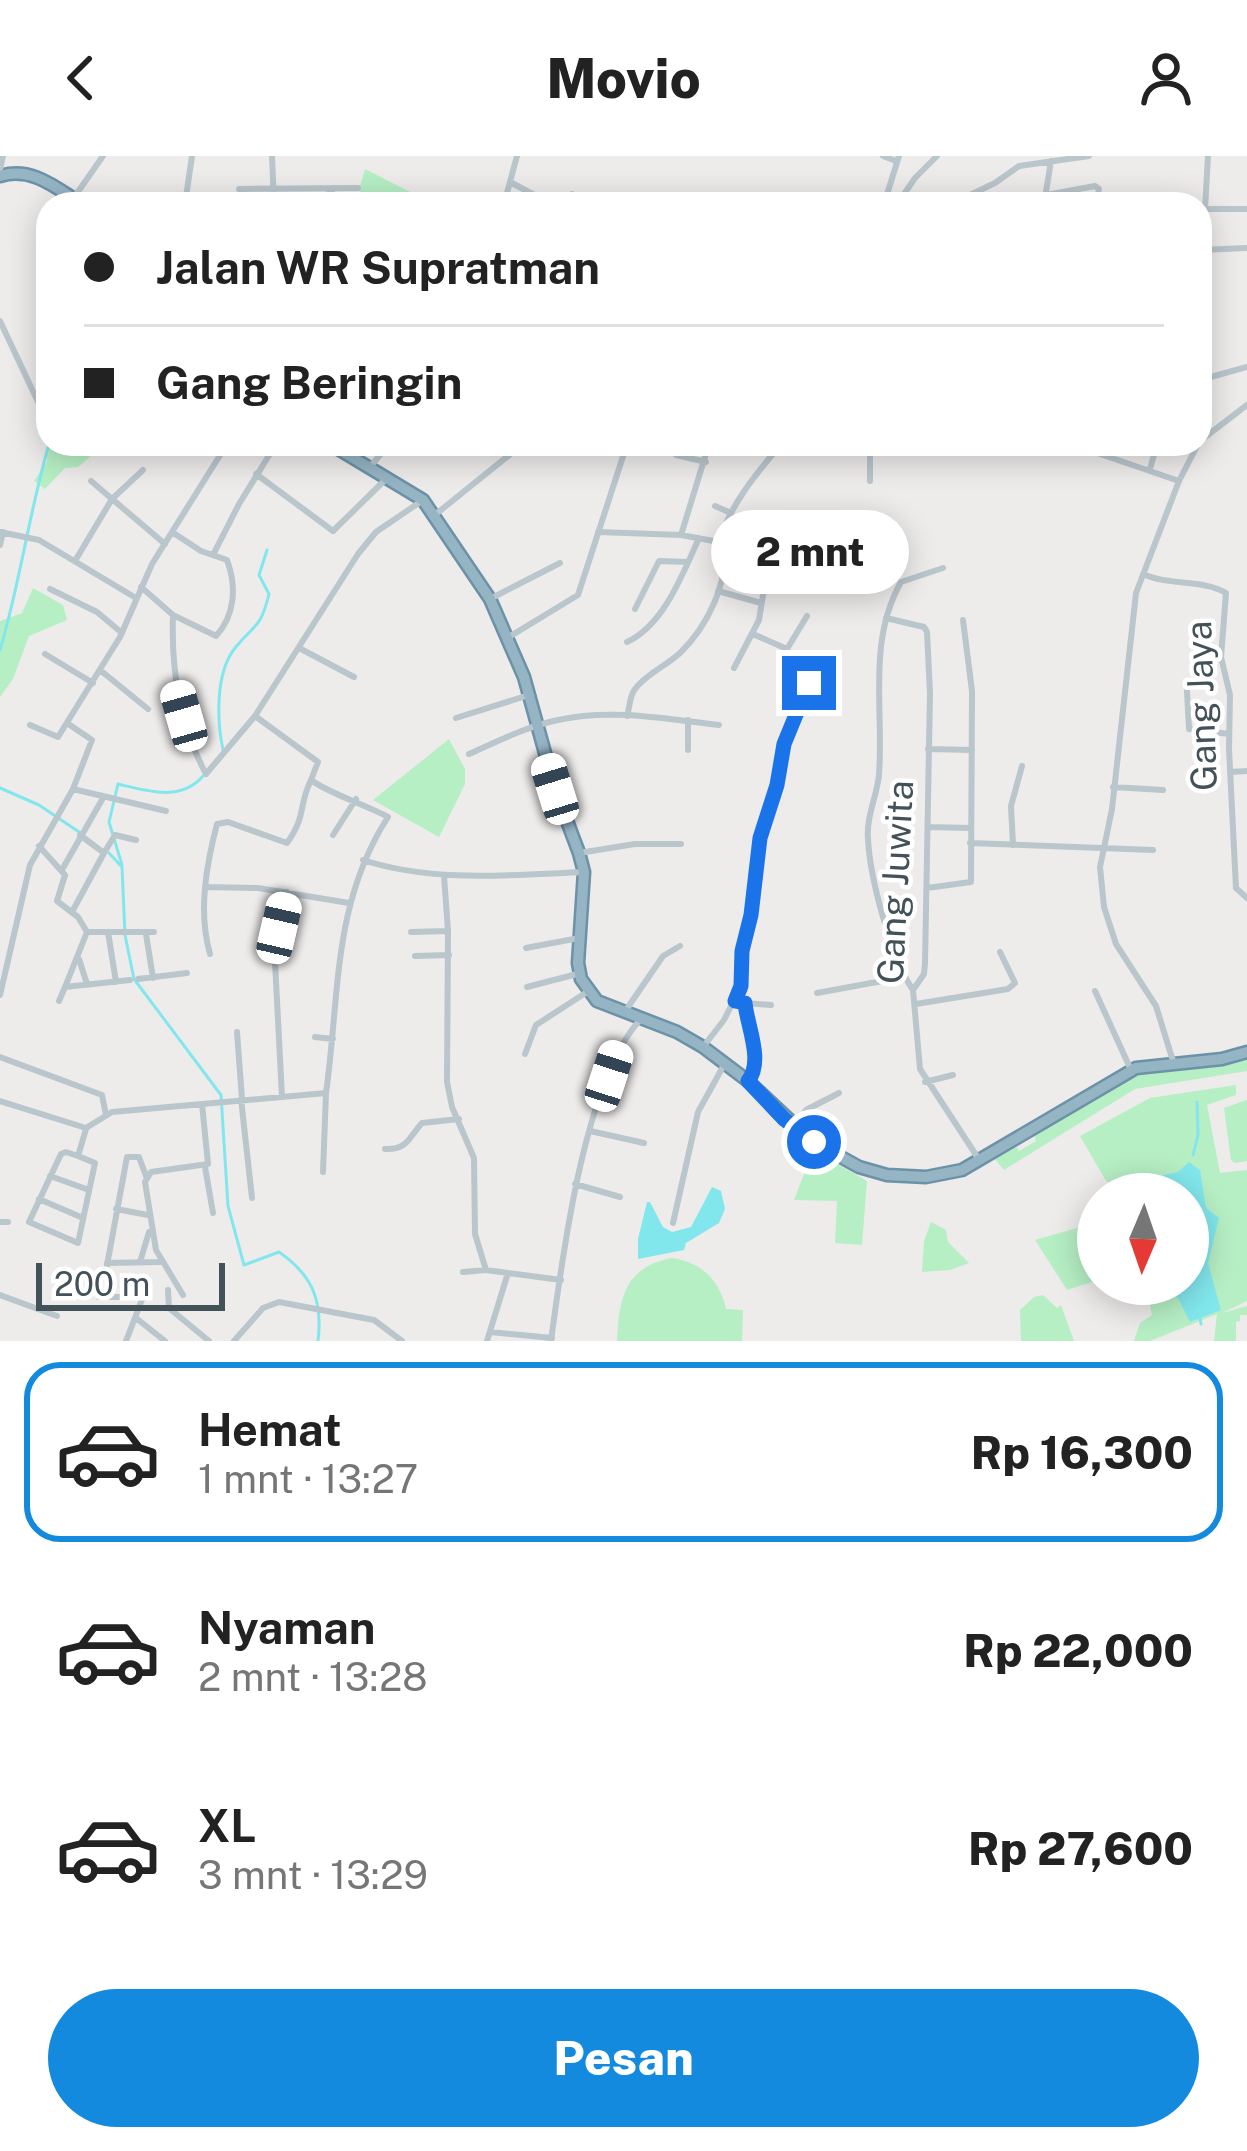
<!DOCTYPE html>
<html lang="id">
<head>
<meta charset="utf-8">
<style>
	body { margin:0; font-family:"Public Sans",sans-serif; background:#f6f6f6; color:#222; height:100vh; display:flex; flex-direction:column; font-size:45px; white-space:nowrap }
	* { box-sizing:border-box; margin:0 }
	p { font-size:39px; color:#767676 }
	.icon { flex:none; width:66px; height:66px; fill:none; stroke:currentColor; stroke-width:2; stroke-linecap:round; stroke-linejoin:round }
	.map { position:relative; height:1185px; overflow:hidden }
	.drawer { display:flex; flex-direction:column; background:#fff; flex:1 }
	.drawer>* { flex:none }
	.banner { position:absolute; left:36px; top:36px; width:1176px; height:264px; border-radius:36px; box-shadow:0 6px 30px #0003; display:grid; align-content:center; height:264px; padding:0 48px; background:#fff }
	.needle { width:78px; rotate:182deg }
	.controls { position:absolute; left:1077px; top:1017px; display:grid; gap:24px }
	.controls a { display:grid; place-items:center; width:132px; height:132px; border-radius:50%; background:#fff; box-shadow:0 6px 30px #0003; font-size:60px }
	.scale { position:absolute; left:36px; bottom:30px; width:189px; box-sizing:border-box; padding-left:12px; border:6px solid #435259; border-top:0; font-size:33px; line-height:42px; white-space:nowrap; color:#435259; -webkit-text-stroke:9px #fff; paint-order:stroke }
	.end { position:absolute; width:54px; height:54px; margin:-27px; border:15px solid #1a73e8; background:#fff; box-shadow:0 0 0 6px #fff }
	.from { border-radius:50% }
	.bubble { position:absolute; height:84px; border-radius:42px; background:#fff; box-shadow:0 6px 30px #0003; font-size:39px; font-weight:800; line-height:84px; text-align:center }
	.car { position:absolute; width:36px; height:72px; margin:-36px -18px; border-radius:15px; box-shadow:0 0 9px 3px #0007; background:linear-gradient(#fff 24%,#345 0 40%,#fff 0 76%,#345 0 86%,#fff 0) }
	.banner b { display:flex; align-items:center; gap:42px; height:114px; font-size:45px }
	.banner b+b { border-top:3px solid #e0e0e0 }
	.banner i { width:30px; height:30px; background:#222 }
	ul { padding:21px 0 0; list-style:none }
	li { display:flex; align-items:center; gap:36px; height:180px; margin:0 24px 18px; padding:0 24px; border:6px solid transparent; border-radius:36px }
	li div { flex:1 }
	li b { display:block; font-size:45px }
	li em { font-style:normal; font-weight:800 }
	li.on { border-color:#148adf }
	li>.icon { width:108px; height:108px; stroke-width:1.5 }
	.primary-button { display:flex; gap:24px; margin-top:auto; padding:24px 48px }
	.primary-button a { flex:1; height:138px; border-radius:72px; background:#148adf; color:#fff; font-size:48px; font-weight:800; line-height:138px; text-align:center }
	header { display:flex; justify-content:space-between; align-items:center; height:156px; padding:0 48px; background:#fff; font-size:54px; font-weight:800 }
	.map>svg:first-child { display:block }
	.green { fill:#b6efc4 }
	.water { fill:#82e7ed }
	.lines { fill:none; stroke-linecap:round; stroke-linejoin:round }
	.stream { stroke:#82e7ed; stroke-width:3 }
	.trunk-casing { stroke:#6c92a8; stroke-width:15 }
	.minor { stroke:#b9c6cc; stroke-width:6 }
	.trunk { stroke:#95b4c4; stroke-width:10 }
	.route { stroke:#1a73e8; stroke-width:15 }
	.labels { text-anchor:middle; stroke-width:9; stroke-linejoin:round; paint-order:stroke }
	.street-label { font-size:36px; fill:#435259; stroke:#fff }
</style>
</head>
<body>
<header><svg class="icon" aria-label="back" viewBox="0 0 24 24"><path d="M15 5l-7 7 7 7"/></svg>Movio<svg class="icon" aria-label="person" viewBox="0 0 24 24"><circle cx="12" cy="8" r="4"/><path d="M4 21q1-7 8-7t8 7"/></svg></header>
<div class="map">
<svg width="1247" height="1185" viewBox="0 0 1247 1185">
	<rect width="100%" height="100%" fill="#eeebeb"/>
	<path class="green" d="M365,13l59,30 7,5h-62l-10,-14z
		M48,273v15h57l-27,23 -13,1 -20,21 -11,-8 13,-19z
		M33,432l30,17 4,15 -38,16 -16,43 -13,18v-76l22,-8z
		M449,583l16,30v15l-26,53 -66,-37z
		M1247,898v17l-112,18 -131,81 -10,-12 22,-12 3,5 17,-10 -2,-6 79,-51 25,-11 72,-6z
		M1236,929v10l-29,10 13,68 27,-3v131l-25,12 25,-7v9h-7v6l-4,1v19h-22l3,-27 -67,27h-16l6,-18 12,-8 -3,-14 -20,-17h59v-90h-41l-8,-5 -15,4 -2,-5 -16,-7 -26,-45 70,-38z
		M1247,944v61l-12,2 -4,-3 -7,-52z
		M813,994l54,31 -5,64 -27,-2 2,-42 -43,-1z
		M931,1066l15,8 2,12 21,21 -19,7 -28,2 2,-31z
		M1098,1066v58l-31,10 -32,-50z
		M672,1102c29,4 48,22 54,51l17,1 -1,31h-125c2,-42 7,-74 55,-83z
		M1043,1139l14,13 4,-3 13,36h-53l-1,-31 14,-13z"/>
	<path class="water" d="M1189,1006l11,8 6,38 13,10 -11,45 13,47 -31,12 -12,-24 -26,-14h36v-90h-31l-9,-9 3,-7 27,-6z
		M712,1031l9,4 4,18 -6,14 -33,20 -2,7 -46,9v-20l9,-37h3l13,25 9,5 19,-5z"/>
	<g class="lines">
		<path class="stream" d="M0,494c20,-67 29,-137 49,-206
			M223,594c-6,-29 -8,-77 12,-102 21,-26 25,-18 34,-54l-10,-19 8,-25
			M0,632l39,17 43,29
			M109,697l13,14 3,68 9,44 87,116 7,111 16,59 35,-13c33,23 44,48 39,89
			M122,709l-13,-43 9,-38c29,7 63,18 85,-8
			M1193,999l5,-20 -1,-33
			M1200,1162l1,6"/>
		<defs>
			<path id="trunk" d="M0,20c32,-10 56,12 82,28
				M330,288l93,56 67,99 34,78 31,112 24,64 5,19 -6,91 3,16 16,22 80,31 26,15 45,34 64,60 47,26 28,8 39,2 36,-7 174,-102 86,-9 25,-7"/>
		</defs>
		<use href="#trunk" class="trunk-casing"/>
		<path class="minor" d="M272,0l2,48
			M883,0l13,5
			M0,13l3,-13
			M512,27l39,21
			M239,33l119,-1
			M1046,39l49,-9 4,3 -3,15
			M73,43l30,-43
			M900,44l15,-22 22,-22
			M185,48l7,-48
			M309,48l23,-12
			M504,48l13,-48
			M563,48l9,-10 17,10
			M884,48l15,-48
			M951,48l44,-21 24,-17 70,-10
			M1044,48l7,-43
			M1200,53h47
			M1205,53l3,-53
			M1200,94l47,-2
			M0,165l38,81
			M1200,224l47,-13
			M1200,285l47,-36
			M674,288l2,11 30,7
			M870,288v37
			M1071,288l108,37
			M370,311l19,-23
			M1150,313l7,-25
			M256,318l77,57 53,-52
			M91,325l74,63
			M715,350l16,7
			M436,358l77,-62
			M0,376l39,8 97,58
			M172,376l29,19 26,9c10,27 8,55 -11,76l-43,-21
			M598,376l83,3 38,7
			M681,379l28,-91
			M0,389l3,-13
			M213,399l26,-51 37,-60
			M75,405l37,-62 31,-29
			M1143,418c26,12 60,5 83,19l-5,64 9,38 -1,54 7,139 11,10
			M141,431l32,28c-2,56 6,109 33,159l49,-58 103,-162 18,-22 47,-32
			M50,433l47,23 25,21
			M718,435l43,12
			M490,443l70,-36
			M635,453l24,-48 29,1
			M886,462l38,9 3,5 3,61 -5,270 -1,11 -11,16 7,79 58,89
			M753,478l34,15 20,-33
			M509,481l69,-42 49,-151
			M627,486c37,-17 56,-69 72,-104
			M301,493l53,28
			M45,498l48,29
			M734,512l25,-48 10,-63
			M100,514l48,39
			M1187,535l2,38 40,5
			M627,560c3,-9 2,-19 8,-27 11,-15 31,-23 45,-36 25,-24 55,-77 39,-111 11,-37 37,-68 62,-98
			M456,562l73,-23
			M30,569l28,12 62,-100 32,-73 75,-120
			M928,593l44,1
			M688,594v-30
			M469,598c29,-13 59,-28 89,-34 53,-12 109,-1 161,5
			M1230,616l17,-1
			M1113,631l50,3
			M73,633l93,22
			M928,671l43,1
			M333,679l23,-36
			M970,687l183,7
			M1013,689l-2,-39 11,-40
			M39,690l26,29 -8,26 21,16 9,15 -22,55 65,-7
			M104,697l11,-18 21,5
			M579,697l56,-9h46
			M363,704c71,23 147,15 221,12
			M63,712l40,-70
			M444,720l4,55 -1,151 5,25 22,51 1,76 11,36 75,10
			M206,731l52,1 91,15
			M927,732l44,-6 1,-191 -9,-71
			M72,756l32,-59 -24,-18
			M87,776h67
			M108,776l8,50
			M411,776l37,-1
			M146,778l7,44
			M526,792l53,-10
			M210,798c-12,-42 -4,-88 7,-130l11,-2 59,21c20,-28 11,-37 24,-63
			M415,800l34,-1
			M79,803l8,25
			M138,823l49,-6
			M527,831l50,-13
			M913,834c-22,-32 -43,-112 -45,-151 -2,-22 9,-43 11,-64 5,-65 -12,-133 22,-193l42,-14
			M1095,835l36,79
			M817,837l87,-16
			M0,839l30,-130 43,-76 19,-49 -25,-17
			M59,845l6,-14
			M745,847l11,65 -8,12
			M745,847l26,2
			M916,848l92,-15 7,-6 -15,-31
			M626,854l37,-54 17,-10
			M237,876l5,67
			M315,881l18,2
			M703,891l21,-27 17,-34 1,-35 9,-36 9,-77 17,-53 7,-41 25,-61
			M525,898l11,-29 51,-33
			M0,901l102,38 4,20
			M1173,905l-17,-55 -40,-62 -12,-37 -4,-40 12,-58 24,-216 43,-112 19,-37
			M925,926l28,-7
			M282,941l-7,-135 12,-70
			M241,943l11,99
			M0,945l86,27 26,-16 214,-19c14,-99 6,-189 62,-276 -22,-12 -60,-24 -77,-37l7,-18 -63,-46
			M794,970l12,-16 33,-17
			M590,975l54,12
			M385,993c23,1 24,-12 37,-26l37,-4
			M78,1000l17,7 -17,80 -49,-21 32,-68 5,-2 12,4 8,-27
			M205,1011l8,46
			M323,1016l3,-79
			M50,1020l39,14
			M575,1028l45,13
			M39,1043l44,19
			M116,1053l32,6
			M0,1066h8
			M673,1067l25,-111 27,-49
			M140,1106l9,-30
			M107,1107l54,-1
			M463,1116l23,-2
			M105,1120l22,-119h12l7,19
			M168,1134l1,18 40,33
			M0,1139l57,21
			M183,1139l-27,-45 -11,-68 6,-10 57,-8 -6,-60
			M99,1141h44l-17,44
			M136,1162l29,23
			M490,1176l62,6
			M234,1185l29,-33 16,-6 95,18 28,21
			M487,1185l20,-65
			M551,1185c11,-82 34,-264 90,-322"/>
		<use href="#trunk" class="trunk"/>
	</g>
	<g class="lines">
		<path class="route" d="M809,527l-25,61 -7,41 -17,53 -9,77 -9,36 -1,35 -6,15 10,2c2,23 19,58 3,78l36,38 30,23"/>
	</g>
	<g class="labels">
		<g class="street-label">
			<text transform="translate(1201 550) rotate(-92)" y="13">Gang Jaya</text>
			<text transform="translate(895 726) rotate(-87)" y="13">Gang Juwita</text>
		</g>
	</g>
</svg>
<div class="controls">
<a><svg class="needle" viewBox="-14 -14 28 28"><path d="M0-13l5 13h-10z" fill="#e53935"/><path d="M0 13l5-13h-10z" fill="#767676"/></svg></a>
</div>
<div class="scale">200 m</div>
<i class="end from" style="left:814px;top:986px"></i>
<i class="end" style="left:809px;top:527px"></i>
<div class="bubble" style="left:711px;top:354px;width:198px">2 mnt</div>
<i class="car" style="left:184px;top:560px;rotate:344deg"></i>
<i class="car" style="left:555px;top:633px;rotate:343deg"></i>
<i class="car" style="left:279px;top:772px;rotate:13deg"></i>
<i class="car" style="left:609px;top:920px;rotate:18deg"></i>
<div class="banner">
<b><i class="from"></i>Jalan WR Supratman</b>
<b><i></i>Gang Beringin</b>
</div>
</div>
<section class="drawer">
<ul>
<li class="on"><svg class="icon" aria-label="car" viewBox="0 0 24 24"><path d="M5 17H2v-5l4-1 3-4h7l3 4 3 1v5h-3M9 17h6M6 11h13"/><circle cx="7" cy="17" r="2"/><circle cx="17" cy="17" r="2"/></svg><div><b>Hemat</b><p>1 mnt · 13:27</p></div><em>Rp 16,300</em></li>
<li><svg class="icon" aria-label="car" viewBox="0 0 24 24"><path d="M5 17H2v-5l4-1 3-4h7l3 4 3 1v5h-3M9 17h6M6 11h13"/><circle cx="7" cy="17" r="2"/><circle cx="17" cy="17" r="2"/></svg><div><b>Nyaman</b><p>2 mnt · 13:28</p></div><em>Rp 22,000</em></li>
<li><svg class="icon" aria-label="car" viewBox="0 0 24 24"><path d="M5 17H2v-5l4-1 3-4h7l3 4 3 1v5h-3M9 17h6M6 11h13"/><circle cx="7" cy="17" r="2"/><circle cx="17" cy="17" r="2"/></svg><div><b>XL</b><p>3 mnt · 13:29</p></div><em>Rp 27,600</em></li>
</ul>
<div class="primary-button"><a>Pesan</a></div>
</section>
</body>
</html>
